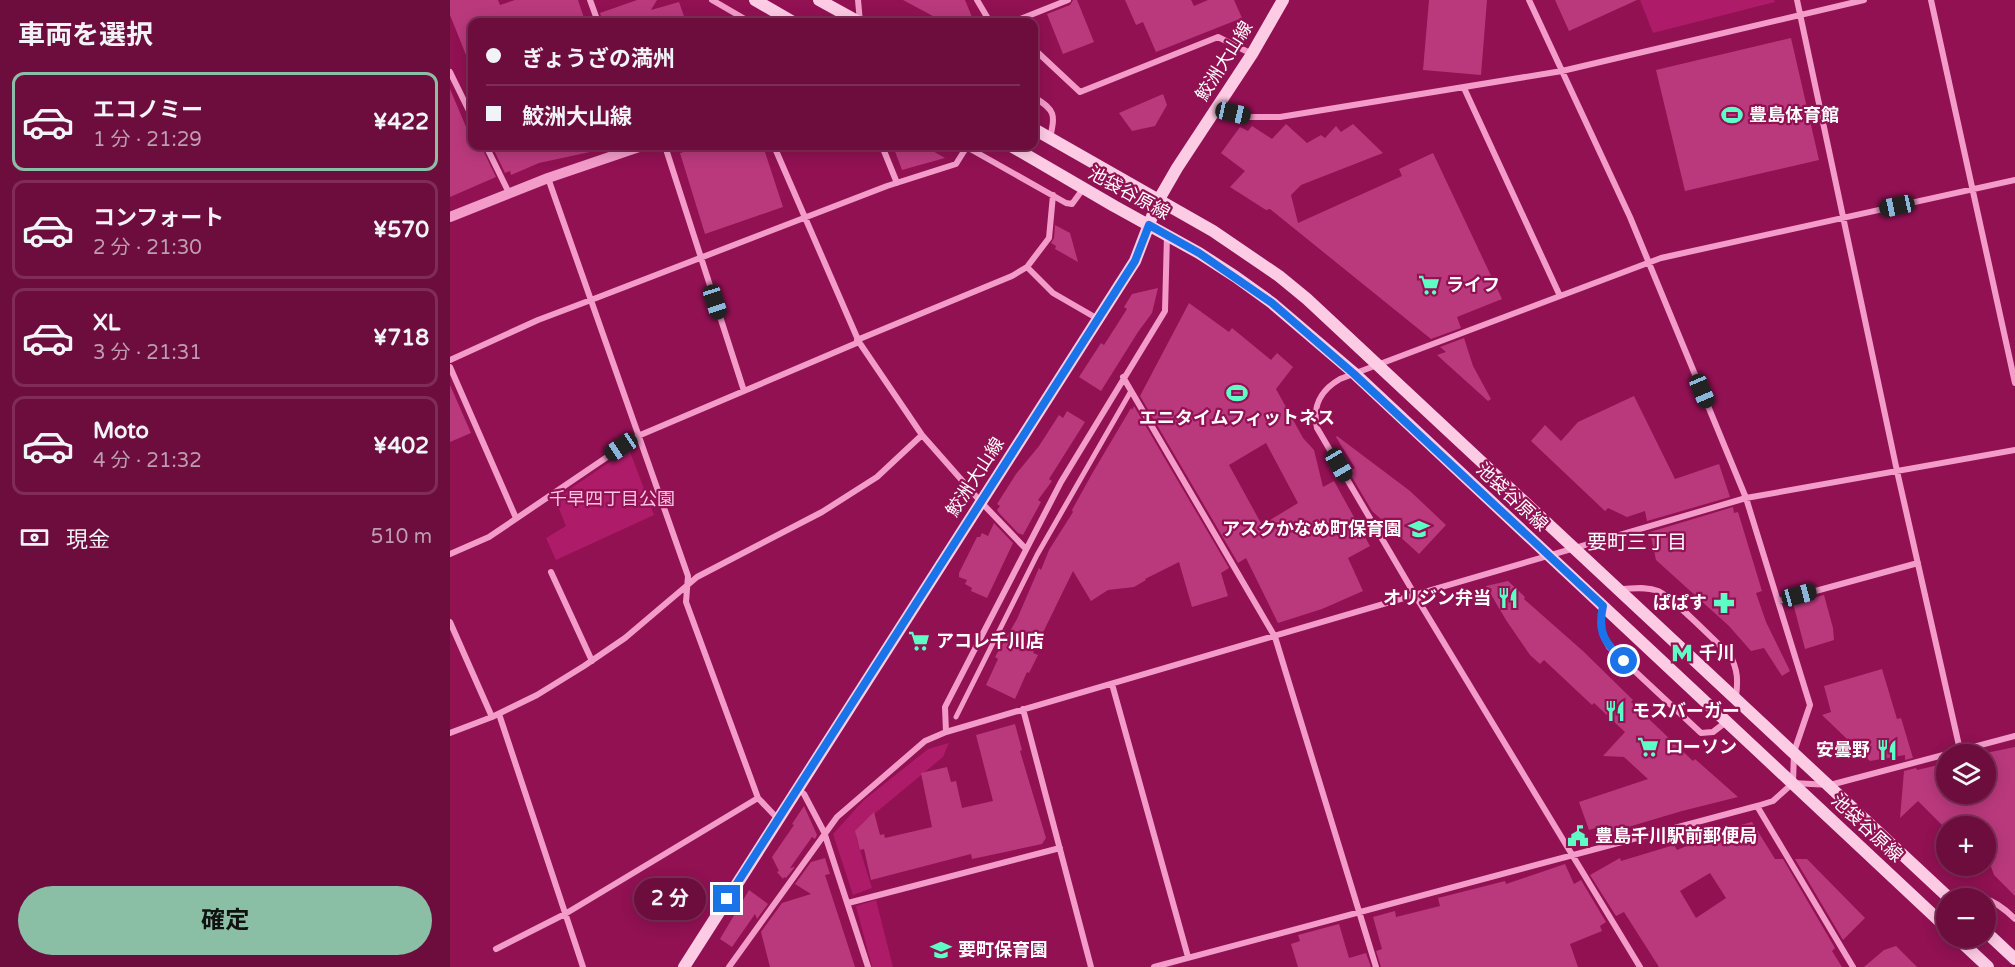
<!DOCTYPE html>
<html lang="ja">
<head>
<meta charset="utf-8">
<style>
	body { margin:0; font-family:"Varela Round","Noto Sans JP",sans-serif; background:#751b49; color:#f1f3f6; height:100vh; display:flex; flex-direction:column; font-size:22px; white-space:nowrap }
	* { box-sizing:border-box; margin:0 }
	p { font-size:20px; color:#bf9cb0 }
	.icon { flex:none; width:33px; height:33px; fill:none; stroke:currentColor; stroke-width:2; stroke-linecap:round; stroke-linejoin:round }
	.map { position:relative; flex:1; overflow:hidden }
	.panel { display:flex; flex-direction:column; background:#6d0d3e; width:450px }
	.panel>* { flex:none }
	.hud { position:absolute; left:18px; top:18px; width:570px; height:132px; border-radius:12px; box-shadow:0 3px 15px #0003,0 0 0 2px #7f2d58; display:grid; align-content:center; height:132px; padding:0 18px; background:#6d0d3e }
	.tools { position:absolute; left:1486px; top:744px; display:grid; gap:12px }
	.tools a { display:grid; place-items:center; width:60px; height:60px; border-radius:50%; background:#6d0d3e; box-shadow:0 3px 15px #0003,0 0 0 2px #7f2d58; font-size:30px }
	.end { position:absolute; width:27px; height:27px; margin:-14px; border:8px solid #1a73e8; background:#fff; box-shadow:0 0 0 3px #fff }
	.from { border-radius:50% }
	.bubble { position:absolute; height:42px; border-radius:21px; background:#6d0d3e; box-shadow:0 3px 15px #0003,0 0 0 2px #7f2d58; font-size:20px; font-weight:700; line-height:42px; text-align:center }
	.car { position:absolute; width:18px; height:36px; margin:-18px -9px; border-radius:8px; box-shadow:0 0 4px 2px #0007; background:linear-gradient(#222 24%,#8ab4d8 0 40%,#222 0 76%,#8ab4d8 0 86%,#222 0) }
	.hud b { display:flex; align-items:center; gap:21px; height:57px; font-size:22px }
	.hud b+b { border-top:2px solid #7f2d58 }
	.hud i { width:15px; height:15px; background:#f1f3f6 }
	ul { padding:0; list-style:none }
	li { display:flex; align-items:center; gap:18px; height:99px; margin:0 12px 9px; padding:0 6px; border:3px solid #7f2d58; border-radius:12px }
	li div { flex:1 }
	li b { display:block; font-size:22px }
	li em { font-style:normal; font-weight:700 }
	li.current { border-color:#8abfa5 }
	li>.icon { width:54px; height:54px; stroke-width:1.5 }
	h2 { padding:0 18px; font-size:27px; line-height:72px }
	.pay { display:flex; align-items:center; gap:15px; height:66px; padding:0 18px; font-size:22px }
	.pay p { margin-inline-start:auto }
	.primary-button { display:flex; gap:12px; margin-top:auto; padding:12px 18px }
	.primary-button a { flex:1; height:69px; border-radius:36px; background:#8abfa5; color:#111; font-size:24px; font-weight:700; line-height:69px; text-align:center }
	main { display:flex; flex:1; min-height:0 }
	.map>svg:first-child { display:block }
	.green { fill:#ae1b68 }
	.building { fill:#ba397d; fill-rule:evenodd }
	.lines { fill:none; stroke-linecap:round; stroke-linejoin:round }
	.pedestrian { stroke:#f39cca; stroke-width:5 }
	.minor { stroke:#f39cca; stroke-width:6 }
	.tertiary { stroke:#f39cca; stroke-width:10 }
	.secondary { stroke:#fdcbe4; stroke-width:12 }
	.route { stroke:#1a73e8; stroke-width:8 }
	.labels { text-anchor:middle; stroke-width:4.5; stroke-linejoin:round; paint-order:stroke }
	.street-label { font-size:18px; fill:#fff; stroke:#911153 }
	.poi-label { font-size:18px; font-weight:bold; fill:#fff; stroke:#911153; text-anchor:start }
	.park-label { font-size:18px; fill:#fdc3e2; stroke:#911153 }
	.neighbourhood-label { font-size:20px; fill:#fff; stroke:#911153 }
</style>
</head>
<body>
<main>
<section class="panel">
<h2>車両を選択</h2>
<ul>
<li class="current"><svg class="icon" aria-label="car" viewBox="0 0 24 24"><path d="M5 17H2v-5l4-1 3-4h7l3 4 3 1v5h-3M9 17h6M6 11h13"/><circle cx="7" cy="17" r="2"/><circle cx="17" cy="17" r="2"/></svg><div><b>エコノミー</b><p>1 分 · 21:29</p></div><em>¥422</em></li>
<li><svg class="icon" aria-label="car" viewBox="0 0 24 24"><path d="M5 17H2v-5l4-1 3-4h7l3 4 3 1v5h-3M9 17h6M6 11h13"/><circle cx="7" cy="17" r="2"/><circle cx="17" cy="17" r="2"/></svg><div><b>コンフォート</b><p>2 分 · 21:30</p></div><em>¥570</em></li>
<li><svg class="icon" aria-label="car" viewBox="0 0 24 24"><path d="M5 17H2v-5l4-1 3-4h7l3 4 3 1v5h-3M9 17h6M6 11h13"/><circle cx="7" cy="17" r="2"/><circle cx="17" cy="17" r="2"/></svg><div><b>XL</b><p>3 分 · 21:31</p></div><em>¥718</em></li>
<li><svg class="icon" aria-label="car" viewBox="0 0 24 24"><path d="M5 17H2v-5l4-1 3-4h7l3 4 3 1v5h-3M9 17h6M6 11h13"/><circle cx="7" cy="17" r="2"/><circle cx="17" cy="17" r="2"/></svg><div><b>Moto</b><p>4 分 · 21:32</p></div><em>¥402</em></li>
</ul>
<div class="pay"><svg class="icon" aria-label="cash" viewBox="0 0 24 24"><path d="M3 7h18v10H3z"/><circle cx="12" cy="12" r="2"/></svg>現金<p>510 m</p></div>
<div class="primary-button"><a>確定</a></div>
</section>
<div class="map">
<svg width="1565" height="967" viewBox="0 0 1565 967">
	<rect width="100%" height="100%" fill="#911153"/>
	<path class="green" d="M1190,0h134l1,2 -122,31z
		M179,449l25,66 -98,45 -10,-22 20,-12 -11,-27z
		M499,743l-6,14 -81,67 -6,13 16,51 -19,7 -20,-61 31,-34 64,-51z
		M426,900l17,67h-21l-16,-61z"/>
	<path class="building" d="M0,0h48l2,5 15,-5h63l6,18 6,-2 3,6h-121v48l-22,-55z
		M187,0h20l-6,10 28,-8 7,20h-83l-3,-9z
		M453,0h62l9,22h-30z
		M623,0h4l17,42 -31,12 -16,-40 23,-9z
		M675,0h66l3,6 14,-6h26l8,18 -86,34 -13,-30 -7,3z
		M979,0h58l-6,75 -58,-5z
		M1105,0h82l-68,31z
		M1341,38l28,122 -134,31 -29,-121z
		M0,89l22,52v5h9l15,31 -46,20z
		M713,94l4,11 -12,21 -23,5 -13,-18z
		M836,124l21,19 14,-8 4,3 11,-12 5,6 12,-8 30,29 -82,32 -10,10 7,28 104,-47 -3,-7 34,-16 69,146 -45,18 4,11 -30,11 -161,-130 -4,1 -36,-23 15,-16 -24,-18 19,-26 8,4 4,-5 20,13z
		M42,146h97l1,6 -51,11 -28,12 -1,-4 -5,2z
		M257,146h56l20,61 -78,27 -25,-81z
		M443,146h31l21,12 -43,12z
		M605,225l15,8 8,29 -23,-13 1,-3 -5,-3 3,-5z
		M708,288l-6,25 -14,19 -37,59 -22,-14 22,-34 3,2 23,-36 -3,-2 8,-13z
		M739,303l40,29 3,-4 39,32 6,-7 16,14 -17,22 27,49 11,12 9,37 11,-6 36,65 -22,12 15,33 -41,18 -44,14 -32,-65 -8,5 -98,-167zM816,443l32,60 -36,22 -33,-60z
		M1014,338l9,28 18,33 -3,2 -51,-46 9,-3 -6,-5z
		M0,385l21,48 -21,9z
		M1184,396l41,83 44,-15 11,33 -83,24 -2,-10 -18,6 -19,-9 -3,3 -74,-70 14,-16 16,16 17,-19z
		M684,406l95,162 -8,5 7,23 -36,11 -13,-45 -34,17 1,1 -12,7 -26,3 -17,11 -18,-30 -40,82 5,2 -9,18 -2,-1 -12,27 -29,-14 12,-26 -3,-2 22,-38 22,-51 2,2 8,-20 24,-38 -1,-2 21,-38 38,-64 1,2z
		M617,411l18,11 -36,57 3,2 -14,19 3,2 -18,33 -5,-2 -19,-20 -2,-3 3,-4 -3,-2 19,-30 23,-28 20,-31 4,3z
		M887,436l73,55 36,34 -27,29 -47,-43 -23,-39 6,-4 -19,-31z
		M1283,507l1,6 4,-1 24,79 -6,2 10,29 24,49 -8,5 -18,-28 -13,3 -22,-25 -73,-66 -6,-28z
		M544,523l19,20 -26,55 -16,-7 1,-3 -7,-4 2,-4 -8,-3v-4l18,-36h3l2,-4 6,3z
		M1058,581l17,16 -1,2 60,53 49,48 -2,2 62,59 2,-2 43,38 -56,14 -74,22 -3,-8 -16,5 -10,-28 69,-23 -24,-22 -21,-1 22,-24 -31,-29 -2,2 -48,-45 -4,4 -10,-9 -24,-35 -20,-34z
		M1374,595l9,33 1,12 -29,9 -12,-46z
		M1432,669l15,50 4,-1 12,40 -8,2v-5l-35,6 -48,-46 9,-3 -7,-26z
		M565,724l7,26 -2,1 26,87 -4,6 -70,15 -1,-5 -100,26 -7,-31 -4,1 -5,-19 19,-19 6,23 4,-1 1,4 47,-11 -11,-54 26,-6 4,15 5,-1 6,27 31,-7 -17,-66z
		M1565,747v149l-21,-21 -8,-22v-31l-18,4h-25l-25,-25 -18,17 4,-47 12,-3 1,2 30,-7v31h39v-41z
		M354,806l13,29 -2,4 -3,-2 -22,31 5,-1 -9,11 -2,-1 -1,2 -6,-7 2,-1 -7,-14 22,-32 -2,-1z
		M1302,822l23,37h8l52,89 -3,3 10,16h-183l-35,-55 -8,4 -26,-41 30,-17 1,3 53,-16 3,5 53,-22zM1260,873l16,25 -30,20 -16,-27z
		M375,858l5,16 -5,1 30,92h-85l-9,-35 21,-29 29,-9 -16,-10 16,-22z
		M1345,859h12l58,59 -22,22z
		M1115,864l9,20 7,-4 25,42 -6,4 2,5 -32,13 8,23h-197l-5,-16 6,-2 -9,-32 22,-6 1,6 44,-11 -2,-8 67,-17 1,3z
		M299,890l19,14 -11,15 -2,-5 -23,33 -12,-8z
		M889,924l10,34 17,-5 5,14h-73l-7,-23 9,-3 -2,-6z
		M1446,946l21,21h-53l20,-17z"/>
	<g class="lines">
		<path class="pedestrian" d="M506,717l81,-162 94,-164"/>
		<path class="minor" d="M140,0l8,22
			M262,0l38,22
			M408,0l2,22
			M527,0l13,22
			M1079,0l101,217 116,281 64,207 -16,47 -1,31
			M1347,0l100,471 63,279
			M1481,0l84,383
			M563,22l55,-22
			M584,49l46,43 138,-55 34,17
			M0,72l22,45
			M1014,88l96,208
			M584,97c22,14 21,17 16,42
			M766,110l35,7h29l282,-46 302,-71
			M36,146l23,47
			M215,146l79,245
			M324,146l85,196 63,93 59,67 45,47
			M432,146l15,37
			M515,146l101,57 6,1 11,-15
			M98,178l140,398 -2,26 72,196 20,21
			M577,267l26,26 45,26
			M407,340l155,-64 15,-9 22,-29 4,-43
			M0,360l88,-40 53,-20 296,-114 69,-22 10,-16
			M0,367l66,151
			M673,377l152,260 101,330
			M0,554l39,-17 149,-101 221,-94
			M101,572l41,89
			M1170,589c12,0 26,-3 38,2 18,9 55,49 72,64 8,15 8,26 6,42
			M1329,601l139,-38
			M1153,607c-4,16 -2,26 6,40l92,86 12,-1 13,-10
			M0,622l42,95
			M662,684l76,273
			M573,709l68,258
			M49,714l84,253
			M496,732l-1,-25 116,-225 104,-171 2,-76
			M0,733l42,-16 45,-22 47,-29 41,-28 72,-61 125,-65 55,-35 45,-42
			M348,789l6,5 20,38 44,135
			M1307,806l96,161
			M1499,898c31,-3 43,-2 66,21
			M398,903l212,-55
			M46,949l69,-35 193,-116
			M279,967l108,-150 88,-76 21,-9 800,-234 269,-48
			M704,967l603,-161 16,-5 20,-18 37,2 185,-49
			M1190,967l-225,-372 -98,-167c-5,-23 4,-38 23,-49l321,-121 354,-78"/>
		<path class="tertiary" d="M0,217l98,-39 94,-32"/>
		<path class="secondary" d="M305,0l38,22
			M369,0l40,22
			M584,129l179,102 66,45 28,23 642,599
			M561,146l103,60 85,47 37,24 36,26 82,70 593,555
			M1536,932l29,27
			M1507,938l31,29
			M234,967l451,-706 23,-60 19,-33 75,-114 31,-54"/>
	</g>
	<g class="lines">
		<path class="route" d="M277,899l408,-638 14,-36 50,28 73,50 82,71 249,232c-6,27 2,37 21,55"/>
	</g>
	<defs>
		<symbol id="stadium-bare" viewBox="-9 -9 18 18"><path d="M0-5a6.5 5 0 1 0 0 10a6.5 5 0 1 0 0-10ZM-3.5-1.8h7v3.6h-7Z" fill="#5effc4" stroke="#911153" stroke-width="2.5" paint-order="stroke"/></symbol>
		<symbol id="supermarket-bare" viewBox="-9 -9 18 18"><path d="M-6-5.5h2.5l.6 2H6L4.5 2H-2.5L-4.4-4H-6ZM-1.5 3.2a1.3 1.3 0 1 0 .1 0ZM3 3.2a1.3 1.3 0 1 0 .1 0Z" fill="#5effc4" stroke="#911153" stroke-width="2.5" paint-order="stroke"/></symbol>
		<symbol id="school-bare" viewBox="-9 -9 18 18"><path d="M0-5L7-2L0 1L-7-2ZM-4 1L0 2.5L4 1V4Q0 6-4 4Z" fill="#5effc4" stroke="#911153" stroke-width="2.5" paint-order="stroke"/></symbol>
		<symbol id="restaurant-bare" viewBox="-9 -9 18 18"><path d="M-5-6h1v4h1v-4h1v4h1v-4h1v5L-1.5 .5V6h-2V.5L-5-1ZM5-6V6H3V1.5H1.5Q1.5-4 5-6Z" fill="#5effc4" stroke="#911153" stroke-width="2.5" paint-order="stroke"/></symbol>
		<symbol id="pharmacy-bare" viewBox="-9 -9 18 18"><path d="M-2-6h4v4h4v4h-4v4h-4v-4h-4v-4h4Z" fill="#5effc4" stroke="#911153" stroke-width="2.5" paint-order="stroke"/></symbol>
		<symbol id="metro-bare" viewBox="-9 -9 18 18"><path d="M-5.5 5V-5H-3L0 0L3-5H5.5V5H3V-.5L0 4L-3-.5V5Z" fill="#5effc4" stroke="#911153" stroke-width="2.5" paint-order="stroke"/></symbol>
		<symbol id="civic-bare" viewBox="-9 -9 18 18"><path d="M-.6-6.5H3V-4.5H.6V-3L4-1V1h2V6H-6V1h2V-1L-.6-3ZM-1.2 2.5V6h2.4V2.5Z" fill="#5effc4" stroke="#911153" stroke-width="2.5" paint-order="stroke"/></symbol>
	</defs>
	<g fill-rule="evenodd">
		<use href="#stadium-bare" x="1267" y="100" width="30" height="30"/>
		<use href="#supermarket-bare" x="964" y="270" width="30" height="30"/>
		<use href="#stadium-bare" x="772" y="378" width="30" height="30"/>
		<use href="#school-bare" x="954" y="514" width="30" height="30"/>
		<use href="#restaurant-bare" x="1043" y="583" width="30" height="30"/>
		<use href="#pharmacy-bare" x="1259" y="588" width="30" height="30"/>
		<use href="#supermarket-bare" x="454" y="626" width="30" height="30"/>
		<use href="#metro-bare" x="1217" y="638" width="30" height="30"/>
		<use href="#restaurant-bare" x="1150" y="696" width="30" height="30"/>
		<use href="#supermarket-bare" x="1183" y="732" width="30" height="30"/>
		<use href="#restaurant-bare" x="1422" y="735" width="30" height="30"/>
		<use href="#civic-bare" x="1113" y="821" width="30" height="30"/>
		<use href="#school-bare" x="476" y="935" width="30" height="30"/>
	</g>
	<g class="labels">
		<g class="street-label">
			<text transform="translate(774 61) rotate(-58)" y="6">鮫洲大山線</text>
			<text transform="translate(679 193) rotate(29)" y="6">池袋谷原線</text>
			<text transform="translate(525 477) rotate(-57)" y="6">鮫洲大山線</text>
			<text transform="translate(1062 497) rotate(43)" y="6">池袋谷原線</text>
			<text transform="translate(1417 828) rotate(43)" y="6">池袋谷原線</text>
		</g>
		<g class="poi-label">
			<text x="1299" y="121">豊島体育館</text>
			<text x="996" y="291">ライフ</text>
			<text x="787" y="424" text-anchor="middle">エニタイムフィットネス</text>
			<text x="952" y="535" text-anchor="end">アスクかなめ町保育園</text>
			<text x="1041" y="604" text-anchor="end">オリジン弁当</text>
			<text x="1257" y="609" text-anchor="end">ぱぱす</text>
			<text x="486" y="647">アコレ千川店</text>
			<text x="1249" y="659">千川</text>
			<text x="1182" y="717">モスバーガー</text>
			<text x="1215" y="753">ローソン</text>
			<text x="1420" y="756" text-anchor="end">安曇野</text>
			<text x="1145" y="842">豊島千川駅前郵便局</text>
			<text x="508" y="956">要町保育園</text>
		</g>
		<g class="park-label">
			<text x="162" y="505">千早四丁目公園</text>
		</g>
		<g class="neighbourhood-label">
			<text x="1187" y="549">要町三丁目</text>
		</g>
	</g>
</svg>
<div class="tools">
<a><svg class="icon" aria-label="layers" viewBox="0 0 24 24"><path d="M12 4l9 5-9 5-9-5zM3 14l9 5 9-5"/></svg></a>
<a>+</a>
<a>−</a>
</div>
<i class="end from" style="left:1174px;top:661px"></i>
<i class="end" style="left:277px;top:899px"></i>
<div class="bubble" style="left:184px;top:878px;width:72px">2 分</div>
<i class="car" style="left:783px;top:113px;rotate:103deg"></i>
<i class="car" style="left:1447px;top:206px;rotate:258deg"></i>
<i class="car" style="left:265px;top:302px;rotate:162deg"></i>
<i class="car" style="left:1252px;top:391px;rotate:157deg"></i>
<i class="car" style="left:171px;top:447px;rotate:236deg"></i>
<i class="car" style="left:889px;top:465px;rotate:150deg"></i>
<i class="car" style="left:1349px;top:595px;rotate:75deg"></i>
<div class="hud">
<b><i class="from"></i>ぎょうざの満州</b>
<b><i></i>鮫洲大山線</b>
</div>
</div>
</main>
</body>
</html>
